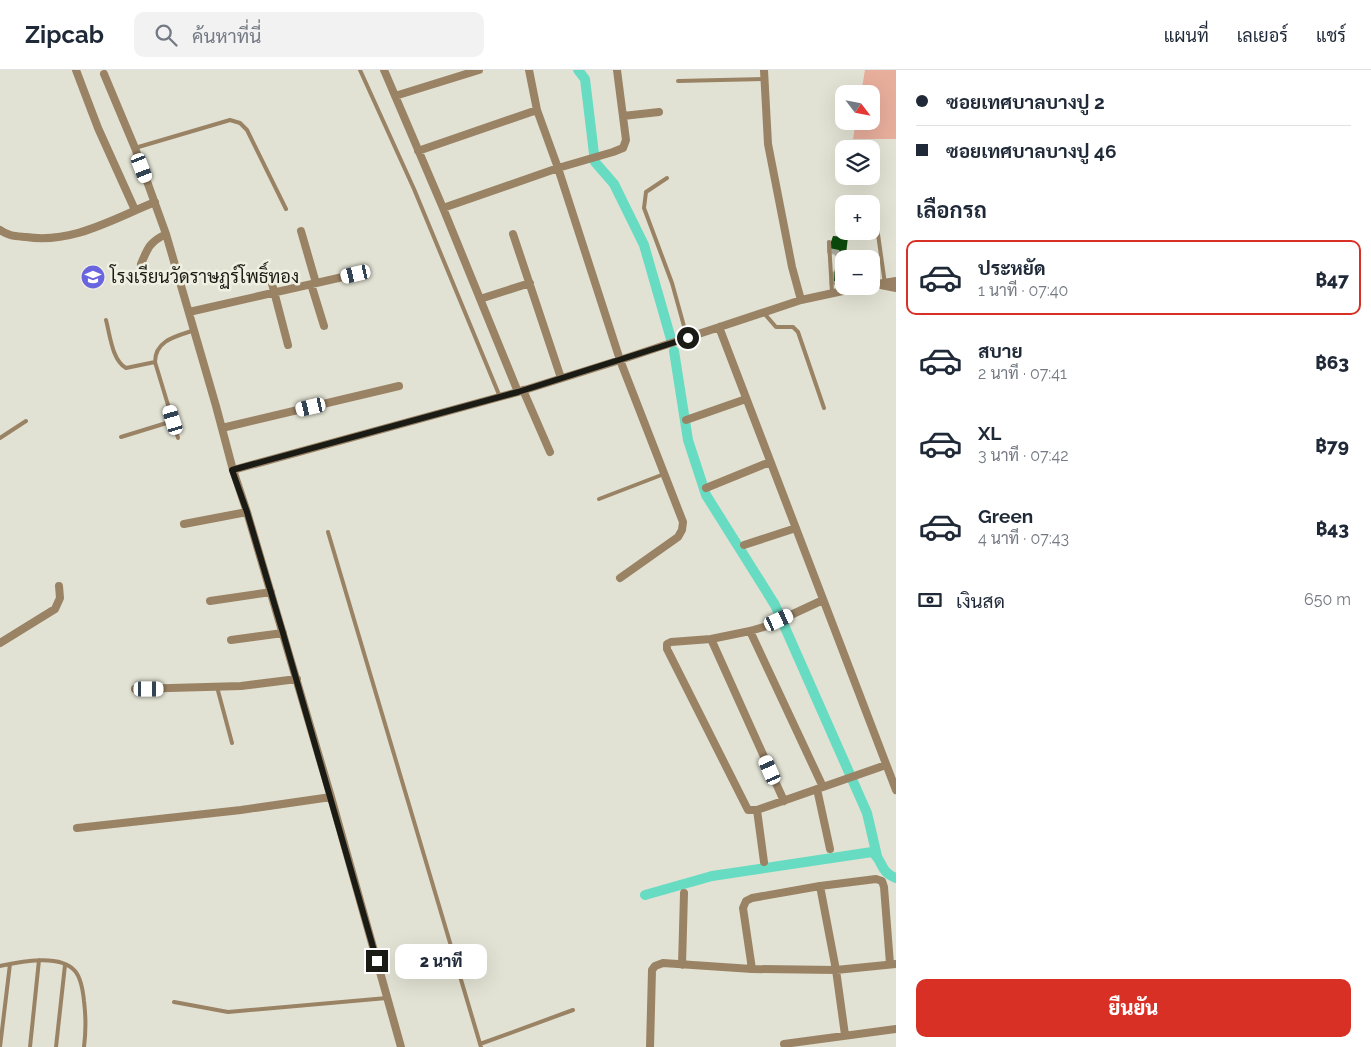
<!DOCTYPE html>
<html lang="th">
<head>
<meta charset="utf-8">
<style>
	body { margin:0; font-family:Raleway,Sarabun,sans-serif; background:#f2f2f3; color:#1f2937; height:100vh; display:flex; flex-direction:column; font-size:19px; white-space:nowrap }
	* { box-sizing:border-box; margin:0 }
	p { font-size:16px; color:#747a83 }
	.icon { flex:none; width:28px; height:28px; fill:none; stroke:currentColor; stroke-width:2; stroke-linecap:round; stroke-linejoin:round }
	.map { position:relative; flex:1; overflow:hidden }
	.panel { display:flex; flex-direction:column; background:#fff; width:475px }
	.panel>* { flex:none }
	.top-card { display:grid; align-content:center; height:110px; padding:0 20px; background:#fff }
	.needle { width:32px; rotate:122deg }
	.buttons { position:absolute; left:835px; top:15px; display:grid; gap:10px }
	.buttons a { display:grid; place-items:center; width:45px; height:45px; border-radius:10px; background:#fff; box-shadow:0 5px 20px #0002; font-size:25px }
	.end { position:absolute; width:22px; height:22px; margin:-11px; border:6px solid #1b1b16; background:#fff; box-shadow:0 0 0 2px #fff }
	.from { border-radius:50% }
	.bubble { position:absolute; height:35px; border-radius:10px; background:#fff; box-shadow:0 5px 20px #0002; font-size:16px; font-weight:800; line-height:35px; text-align:center }
	.car { position:absolute; width:15px; height:30px; margin:-15px -8px; border-radius:6px; box-shadow:0 0 4px 1px #0007; background:linear-gradient(#fff 24%,#345 0 40%,#fff 0 76%,#345 0 86%,#fff 0) }
	.top-card b { display:flex; align-items:center; gap:18px; height:48px; font-size:19px }
	.top-card b+b { border-top:1px solid #e0e1e3 }
	.top-card i { width:12px; height:12px; background:#1f2937 }
	ul { padding:0; list-style:none }
	li { display:flex; align-items:center; gap:15px; height:75px; margin:0 10px 8px; padding:0 10px; border:2px solid transparent; border-radius:10px }
	li div { flex:1 }
	li b { display:block; font-size:19px }
	li em { font-style:normal; font-weight:800 }
	li.on { border-color:#d93025 }
	li>.icon { width:45px; height:45px; stroke-width:1.5 }
	h2 { padding:0 20px; font-size:22px; line-height:60px }
	.pay { display:flex; align-items:center; gap:12px; height:55px; padding:0 20px; font-size:19px }
	.pay p { margin-inline-start:auto }
	.action { display:flex; gap:10px; margin-top:auto; padding:10px 20px }
	.action a { flex:1; height:58px; border-radius:10px; background:#d93025; color:#fff; font-size:20px; font-weight:800; line-height:58px; text-align:center }
	header { display:flex; align-items:center; gap:30px; box-sizing:border-box; height:70px; padding:0 25px; background:#fff; border-bottom:1px solid #e0e1e3 }
	header strong { font-size:24px }
	nav { display:flex; gap:28px; margin-inline-start:auto; font-size:18px }
	.search { width:350px; height:45px; background:#f2f2f3; display:flex; align-items:center; gap:12px; box-sizing:border-box; padding:0 18px; border-radius:10px; color:#747a83; font-size:19px }
	main { display:flex; flex:1; min-height:0 }
	.map>svg:first-child { display:block }
	.green { fill:#e8ae9c }
	.lines { fill:none; stroke-linecap:round; stroke-linejoin:round }
	.canal { stroke:#68dcc2; stroke-width:10 }
	.building { fill:#104c0a; filter:url(#shadow) }
	.service { stroke:#9a8365; stroke-width:4 }
	.minor { stroke:#9a8365; stroke-width:8 }
	.route { stroke:#1b1b16; stroke-width:6 }
	.labels { text-anchor:middle; stroke-width:5; stroke-linejoin:round; paint-order:stroke }
	.poi-label { font-size:18px; fill:#1b1b16; stroke:#eff0e1; text-anchor:start }
</style>
</head>
<body>
<header>
<strong>Zipcab</strong>
<div class="search"><svg class="icon" aria-label="search" viewBox="0 0 24 24"><circle cx="10" cy="10" r="6"/><path d="M15 15l6 6"/></svg>ค้นหาที่นี่</div>
<nav><a>แผนที่</a><a>เลเยอร์</a><a>แชร์</a></nav>
</header>
<main>
<div class="map">
<svg width="896" height="977" viewBox="0 0 896 977">
	<defs>
		<filter id="shadow"><feDropShadow dx="-4.5" dy="4.5" stdDeviation="0" flood-color="#0004"/></filter>
	</defs>
	<rect width="100%" height="100%" fill="#e2e2d4"/>
	<path class="green" d="M865,0h31v69h-43l3,-18h15v-27h-10z"/>
	<g class="lines">
		<path class="canal" d="M578,0l7,9 10,83 19,22 30,61 27,94
			M674,281l14,89 18,55 69,110 92,208 10,43
			M645,825l67,-19 160,-24c12,9 7,20 24,26"/>
	</g>
	<path class="building" d="M833,166l15,1 -2,17 -6,-2 -1,-2 -10,-2z
		M844,195v15l-10,1 1,-13z"/>
	<g class="lines">
		<path class="service" d="M360,0l54,119 86,208
			M678,11l86,-2
			M135,78l95,-28 10,3 7,7 39,79
			M667,108l-21,14 -2,16 28,75 15,54
			M875,143l10,71
			M829,172l3,50
			M763,242l13,15h17l5,5 26,76
			M106,250c4,15 6,40 20,48l29,-6
			M121,367l52,-16
			M0,368l26,-17
			M178,368l-23,-76c0,-22 22,-26 40,-32
			M599,429l65,-25
			M328,462l153,515
			M217,617l15,56
			M0,896c19,-4 60,-13 75,5 6,7 8,20 9,30 2,16 2,30 0,46
			M174,932l54,10 159,-14
			M480,974l93,-34
			M0,977l10,-83
			M30,977l9,-87
			M56,977l9,-82"/>
		<path class="minor" d="M76,0l22,58 37,82
			M384,0l59,138 75,184
			M529,0l8,40 21,58 62,192 63,162 -1,8 -4,7 -58,41
			M764,0l4,74 24,123 9,33
			M104,4l31,74 31,86 50,172 17,64 14,42 84,285 70,250
			M395,26l84,-26
			M623,46l36,-4
			M418,81l119,-41
			M443,138l115,-40 55,-16 10,-4 3,-8 -9,-70
			M0,160c8,6 16,6 26,7 46,7 87,-18 129,-35
			M301,161l15,52
			M513,164l48,144
			M141,194c7,-17 9,-22 25,-30
			M270,206l18,69
			M311,214l13,42
			M871,215l25,-4
			M881,215l15,3
			M480,229l50,-16
			M189,242l167,-38
			M719,257l177,463
			M523,320l27,62
			M686,350l60,-21
			M222,358l177,-42
			M233,400l285,-78 102,-32 181,-60 65,-14
			M706,418l64,-26
			M184,454l63,-12
			M744,475l52,-17
			M823,530l-56,26 -17,5 -39,8 -40,3 -4,2v5l81,161h9l129,-45
			M210,531l61,-9
			M750,561l73,156
			M711,569l73,162
			M231,570l52,-7
			M0,573l55,-34 5,-11 -1,-12
			M135,619l106,-3 56,-7
			M817,719l13,60
			M757,740l7,52
			M77,758l164,-18 90,-13
			M820,816l56,-7 6,2 2,6 6,77
			M682,895l2,-72
			M752,899l84,1 60,-6
			M784,974l112,-15
			M650,977l2,-77 3,-4 8,-3 89,6 -9,-61 3,-7 6,-3 68,-12 16,84 9,65"/>
	</g>
	<g class="lines">
		<path class="route" d="M377,891l-94,-328 -36,-121 -15,-42 286,-78 170,-54"/>
	</g>
	<defs>
		<symbol id="school-disc" viewBox="-11 -11 22 22"><circle r="9.5" fill="#6965df" stroke="#eff0e1"/><path d="M0-5L7-2L0 1L-7-2ZM-4 1L0 2.5L4 1V4Q0 6-4 4Z" fill="#fff"/></symbol>
	</defs>
	<g fill-rule="evenodd">
		<use href="#school-disc" x="79" y="193" width="28" height="28"/>
	</g>
	<g class="labels">
		<g class="poi-label">
			<text x="110" y="213">โรงเรียนวัดราษฏร์โพธิ์ทอง</text>
		</g>
	</g>
</svg>
<div class="buttons">
<a><svg class="needle" viewBox="-14 -14 28 28"><path d="M0-13l5 13h-10z" fill="#e53935"/><path d="M0 13l5-13h-10z" fill="#747a83"/></svg></a>
<a><svg class="icon" aria-label="layers" viewBox="0 0 24 24"><path d="M12 4l9 5-9 5-9-5zM3 14l9 5 9-5"/></svg></a>
<a>+</a>
<a>−</a>
</div>
<i class="end from" style="left:688px;top:268px"></i>
<i class="end" style="left:377px;top:891px"></i>
<div class="bubble" style="left:395px;top:874px;width:92px">2 นาที</div>
<i class="car" style="left:142px;top:98px;rotate:159deg"></i>
<i class="car" style="left:356px;top:204px;rotate:257deg"></i>
<i class="car" style="left:311px;top:337px;rotate:257deg"></i>
<i class="car" style="left:173px;top:350px;rotate:343deg"></i>
<i class="car" style="left:779px;top:550px;rotate:65deg"></i>
<i class="car" style="left:149px;top:619px;rotate:90deg"></i>
<i class="car" style="left:770px;top:700px;rotate:336deg"></i>
</div>
<section class="panel">
<div class="top-card">
<b><i class="from"></i>ซอยเทศบาลบางปู 2</b>
<b><i></i>ซอยเทศบาลบางปู 46</b>
</div>
<h2>เลือกรถ</h2>
<ul>
<li class="on"><svg class="icon" aria-label="car" viewBox="0 0 24 24"><path d="M5 17H2v-5l4-1 3-4h7l3 4 3 1v5h-3M9 17h6M6 11h13"/><circle cx="7" cy="17" r="2"/><circle cx="17" cy="17" r="2"/></svg><div><b>ประหยัด</b><p>1 นาที · 07:40</p></div><em>฿47</em></li>
<li><svg class="icon" aria-label="car" viewBox="0 0 24 24"><path d="M5 17H2v-5l4-1 3-4h7l3 4 3 1v5h-3M9 17h6M6 11h13"/><circle cx="7" cy="17" r="2"/><circle cx="17" cy="17" r="2"/></svg><div><b>สบาย</b><p>2 นาที · 07:41</p></div><em>฿63</em></li>
<li><svg class="icon" aria-label="car" viewBox="0 0 24 24"><path d="M5 17H2v-5l4-1 3-4h7l3 4 3 1v5h-3M9 17h6M6 11h13"/><circle cx="7" cy="17" r="2"/><circle cx="17" cy="17" r="2"/></svg><div><b>XL</b><p>3 นาที · 07:42</p></div><em>฿79</em></li>
<li><svg class="icon" aria-label="car" viewBox="0 0 24 24"><path d="M5 17H2v-5l4-1 3-4h7l3 4 3 1v5h-3M9 17h6M6 11h13"/><circle cx="7" cy="17" r="2"/><circle cx="17" cy="17" r="2"/></svg><div><b>Green</b><p>4 นาที · 07:43</p></div><em>฿43</em></li>
</ul>
<div class="pay"><svg class="icon" aria-label="cash" viewBox="0 0 24 24"><path d="M3 7h18v10H3z"/><circle cx="12" cy="12" r="2"/></svg>เงินสด<p>650 m</p></div>
<div class="action"><a>ยืนยัน</a></div>
</section>
</main>
</body>
</html>
